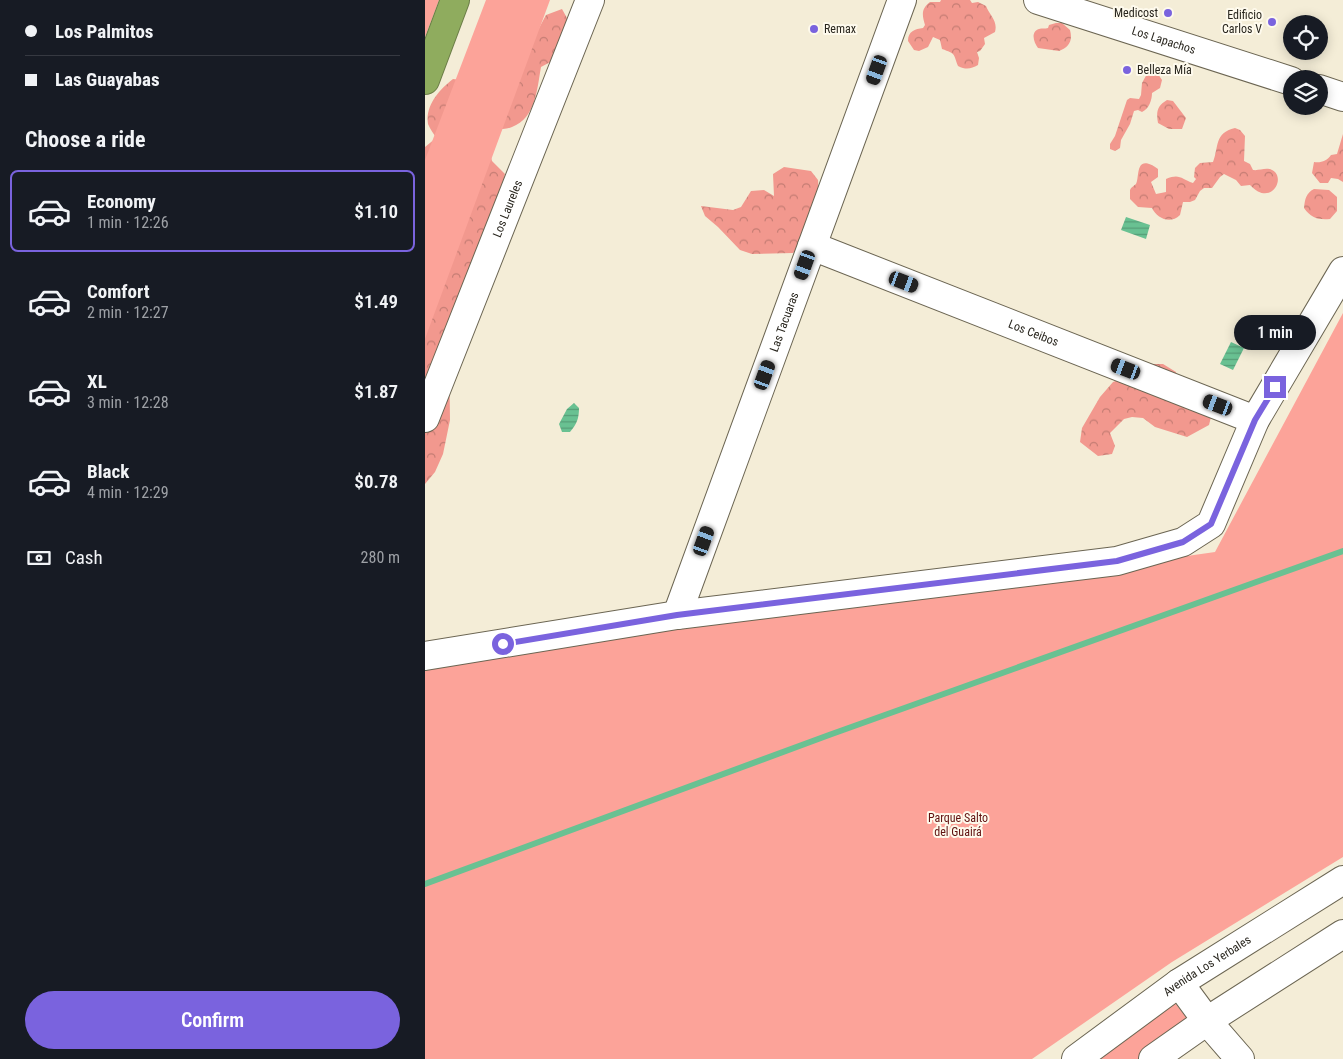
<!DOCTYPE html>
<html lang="en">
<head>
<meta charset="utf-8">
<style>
	body { margin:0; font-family:"Roboto Condensed",sans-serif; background:#20242c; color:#f1f3f6; height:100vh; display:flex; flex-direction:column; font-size:19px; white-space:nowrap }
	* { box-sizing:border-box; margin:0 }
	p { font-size:16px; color:#9ea1a6 }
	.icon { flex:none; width:28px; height:28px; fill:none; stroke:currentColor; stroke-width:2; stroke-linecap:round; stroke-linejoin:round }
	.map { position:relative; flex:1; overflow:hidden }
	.details { display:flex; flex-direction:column; background:#171b24; width:425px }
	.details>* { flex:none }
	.banner { display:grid; align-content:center; height:110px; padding:0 25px; background:#171b24 }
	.fabs { position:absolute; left:858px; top:15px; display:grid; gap:10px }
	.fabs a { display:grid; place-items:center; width:45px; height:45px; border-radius:50%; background:#171b24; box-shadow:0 2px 12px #0003; font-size:25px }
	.end { position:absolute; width:22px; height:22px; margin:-11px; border:6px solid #7a63de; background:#fff; box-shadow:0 0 0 2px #fff }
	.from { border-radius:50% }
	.bubble { position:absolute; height:35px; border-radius:18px; background:#171b24; box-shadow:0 2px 12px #0003; font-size:16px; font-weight:600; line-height:35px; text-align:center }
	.car { position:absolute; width:15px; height:30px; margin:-15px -8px; border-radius:6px; box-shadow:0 0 4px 1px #0007; background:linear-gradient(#222 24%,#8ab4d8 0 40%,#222 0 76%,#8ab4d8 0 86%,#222 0) }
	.banner b { display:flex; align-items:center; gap:18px; height:48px; font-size:19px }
	.banner b+b { border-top:1px solid #363941 }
	.banner i { width:12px; height:12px; background:#f1f3f6 }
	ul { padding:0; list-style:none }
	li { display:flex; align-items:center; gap:15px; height:82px; margin:0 10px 8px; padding:0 15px; border:2px solid transparent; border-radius:8px }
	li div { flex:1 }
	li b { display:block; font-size:19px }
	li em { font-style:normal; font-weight:600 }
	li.current { border-color:#7a63de }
	li>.icon { width:45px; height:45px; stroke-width:1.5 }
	h2 { padding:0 25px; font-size:22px; line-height:60px }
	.pay { display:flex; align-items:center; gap:12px; height:55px; padding:0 25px; font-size:19px }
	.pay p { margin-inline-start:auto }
	.action { display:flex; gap:10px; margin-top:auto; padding:10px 25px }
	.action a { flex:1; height:58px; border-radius:30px; background:#7a63de; color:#fff; font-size:20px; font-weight:600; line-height:58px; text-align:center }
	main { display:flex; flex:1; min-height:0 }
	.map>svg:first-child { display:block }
	.forest { fill:url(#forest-crowns) }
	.park { fill:#fca399 }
	.water { fill:url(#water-rules) }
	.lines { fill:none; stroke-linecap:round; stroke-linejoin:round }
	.stream { stroke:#69c192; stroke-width:6 }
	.minor-casing { stroke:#6b6552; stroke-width:30 }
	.highway-casing { stroke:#6b7d47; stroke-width:30 }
	.minor { stroke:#fff; stroke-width:28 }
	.highway { stroke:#8fac5e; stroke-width:28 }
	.route { stroke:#7a63de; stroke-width:6 }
	.poi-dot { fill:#7a63de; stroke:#fefaed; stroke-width:2 }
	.labels { text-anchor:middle; stroke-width:4; stroke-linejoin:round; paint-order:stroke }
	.poi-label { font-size:12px; fill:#28251d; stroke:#fefaed; text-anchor:end }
	.street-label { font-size:12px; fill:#28251d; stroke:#fefaed }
	.park-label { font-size:12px; fill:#601110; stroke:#fefaed }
</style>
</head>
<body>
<main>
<section class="details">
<div class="banner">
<b><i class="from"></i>Los Palmitos</b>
<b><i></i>Las Guayabas</b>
</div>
<h2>Choose a ride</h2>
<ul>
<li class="current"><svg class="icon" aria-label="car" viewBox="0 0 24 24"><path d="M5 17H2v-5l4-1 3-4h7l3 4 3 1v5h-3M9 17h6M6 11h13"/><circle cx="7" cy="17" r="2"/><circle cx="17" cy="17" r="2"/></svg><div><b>Economy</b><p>1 min · 12:26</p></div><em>$1.10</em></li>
<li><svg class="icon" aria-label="car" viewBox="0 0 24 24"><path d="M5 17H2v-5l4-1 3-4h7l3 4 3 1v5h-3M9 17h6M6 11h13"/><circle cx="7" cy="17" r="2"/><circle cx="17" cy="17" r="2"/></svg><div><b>Comfort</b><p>2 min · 12:27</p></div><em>$1.49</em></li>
<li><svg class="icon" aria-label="car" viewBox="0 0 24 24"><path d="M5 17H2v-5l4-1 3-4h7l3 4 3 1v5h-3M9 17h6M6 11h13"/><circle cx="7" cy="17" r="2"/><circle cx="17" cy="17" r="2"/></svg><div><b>XL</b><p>3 min · 12:28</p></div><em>$1.87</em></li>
<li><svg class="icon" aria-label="car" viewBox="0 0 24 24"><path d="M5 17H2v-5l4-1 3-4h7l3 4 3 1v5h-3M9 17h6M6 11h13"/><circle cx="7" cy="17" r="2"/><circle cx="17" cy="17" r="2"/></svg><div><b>Black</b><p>4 min · 12:29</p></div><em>$0.78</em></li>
</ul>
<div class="pay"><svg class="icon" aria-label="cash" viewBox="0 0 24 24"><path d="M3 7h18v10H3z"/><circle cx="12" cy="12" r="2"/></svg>Cash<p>280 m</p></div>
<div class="action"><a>Confirm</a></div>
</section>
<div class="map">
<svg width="918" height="1059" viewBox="0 0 918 1059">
	<defs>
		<pattern id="forest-crowns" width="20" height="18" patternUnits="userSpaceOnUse" patternTransform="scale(1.25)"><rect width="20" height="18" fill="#f2988e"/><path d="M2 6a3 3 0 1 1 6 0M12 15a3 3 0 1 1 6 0" fill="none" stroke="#c47c73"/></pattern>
		<pattern id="water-rules" width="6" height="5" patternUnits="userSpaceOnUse" patternTransform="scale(1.25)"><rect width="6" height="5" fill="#69c192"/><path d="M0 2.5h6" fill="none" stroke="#569d77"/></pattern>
	</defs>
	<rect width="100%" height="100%" fill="#f4edd7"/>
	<path class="forest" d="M516,0h29l2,3 6,-1 8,4c4,10 12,15 9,26l-11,6 1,6 -5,7 -3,1 2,6 -1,7c-7,4 -12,5 -20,1 -5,-13 -2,-12 -16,-17l-2,-9 -7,-3 -5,10 -9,4 -5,-1 -6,-9c0,-10 7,-12 15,-13l2,-3c-3,-10 -4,-16 5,-23h10z
		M137,9l11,20 -17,30 -15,8c-4,22 -5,51 -29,60 -5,2 -11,2 -16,3l-8,15 4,16 13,13 -4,17 -52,159 1,70 -7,34 -8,18 -10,12v-337l11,-9c-2,-4 -6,-9 -8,-14 -3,-19 12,-35 25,-45l17,2 60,-36 16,-30z
		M631,23h6l8,7c3,11 -1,17 -11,21l-21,-3c-4,-5 -8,-16 1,-19 3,-1 6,0 9,-1l1,-3z
		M731,71l6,9 -2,8 -8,5c0,7 -3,16 -10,19l-4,-2 -4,1 -4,13 -9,16 -1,8 -5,3 -5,-2v-5l5,-8 12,-36 3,-2 9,1 2,-4 1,-12 6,-11z
		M742,100l6,1 13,17 -4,11h-13l-11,-6c-2,-11 -1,-17 9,-23z
		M810,128l5,2 5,6 -1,25 6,3 3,6c6,1 13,-3 19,0 15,7 -1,38 -22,15l-9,1 -5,-6 -12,-6 -4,3 -8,11h-8l-4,3 -5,9 -5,2h-7l-3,13c-10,10 -23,3 -28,-7l-14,-1 -8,-8v-9c1,-3 4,-4 6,-6 4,-6 -2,-32 22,-15v8l-7,5 5,12 10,-2v-13c14,-6 15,0 27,4l3,-4 -2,-2 1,-9 5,-5 13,-1c6,-15 1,-29 22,-34z
		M918,134v48l-5,-3 -7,-1 -3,5h-8l-8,-10 2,-11c7,1 13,-1 17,-7l6,-1z
		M359,167l27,4 7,9 1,19 -11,39 -15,15 -41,1 -12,-4 -22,-23 -13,-11 -4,-10 32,4 8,-3 10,-16 13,-1 10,6 -1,-22z
		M889,189l15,1 8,7v14l-7,8c-12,1 -19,-1 -26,-11 1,-9 2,-15 10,-19z
		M725,364h13l13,8 2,13 34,28 -3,12 -22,12 -32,-10 -12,-9 -11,-1 -8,2 -14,14 5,13 -3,8 -14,2 -18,-14 2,-14 18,-31 13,-15 13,-5z"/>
	<path class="park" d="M0,0h14l-14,37z
		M61,0h64l-125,339v-179z
		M918,313v544l-171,105 -140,97h-607v-394l790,-113z
		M750,1003l16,20 -52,36h-42z"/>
	<path class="water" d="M701,217l24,8 -4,14 -25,-9z
		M806,342l13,6 -11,22 -13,-6z
		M149,403l5,5c0,10 -2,16 -9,24h-8l-3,-8 8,-15z"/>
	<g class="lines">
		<path class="stream" d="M0,884l404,-149 514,-184"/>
		<defs>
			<g id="minor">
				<path id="s1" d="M613,0l253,81"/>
				<path d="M894,89l24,8"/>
				<path id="s2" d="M387,246l443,174"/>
				<path id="s3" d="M0,418l165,-418"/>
				<path id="s4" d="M252,615l225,-615"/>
				<path d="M0,656l252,-41 440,-54 66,-19 28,-18 44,-104 88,-149"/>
				<path d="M754,983l28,38 33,38"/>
				<path id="s5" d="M651,1059l103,-76 164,-103"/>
				<path d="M728,1059l54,-38 136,-87"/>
			</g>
			<path id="highway" d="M0,80l30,-80"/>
		</defs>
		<use href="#minor" class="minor-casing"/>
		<use href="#highway" class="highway-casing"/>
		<use href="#minor" class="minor"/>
		<use href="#highway" class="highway"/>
	</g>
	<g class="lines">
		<path class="route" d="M78,644l174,-29 440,-54 66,-19 28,-18 44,-104 20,-33"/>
	</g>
	<g class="poi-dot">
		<circle cx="743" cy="13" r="5"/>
		<circle cx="847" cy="22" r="5"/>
		<circle cx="389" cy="29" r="5"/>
		<circle cx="702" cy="70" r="5"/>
	</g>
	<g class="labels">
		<g class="poi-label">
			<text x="733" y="17">Medicost</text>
			<text x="837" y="19">Edificio<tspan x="837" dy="14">Carlos V</tspan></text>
			<text x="399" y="33" text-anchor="start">Remax</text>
			<text x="712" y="74" text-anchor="start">Belleza Mía</text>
		</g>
		<g class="street-label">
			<text dy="4" stroke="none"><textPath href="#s1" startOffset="132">Los Lapachos</textPath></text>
			<text dy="4" stroke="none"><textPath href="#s3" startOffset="225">Los Laureles</textPath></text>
			<text dy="4" stroke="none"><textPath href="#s4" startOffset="312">Las Tacuaras</textPath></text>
			<text dy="4" stroke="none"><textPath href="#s2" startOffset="238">Los Ceibos</textPath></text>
			<text dy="4" stroke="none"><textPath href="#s5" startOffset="161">Avenida Los Yerbales</textPath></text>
		</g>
		<g class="park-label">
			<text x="533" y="822">Parque Salto<tspan x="533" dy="14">del Guairá</tspan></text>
		</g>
	</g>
</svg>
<div class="fabs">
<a><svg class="icon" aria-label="locate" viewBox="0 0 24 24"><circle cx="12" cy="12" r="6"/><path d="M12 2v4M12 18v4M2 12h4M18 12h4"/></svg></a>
<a><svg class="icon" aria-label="layers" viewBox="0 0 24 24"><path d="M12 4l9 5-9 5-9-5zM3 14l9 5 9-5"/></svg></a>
</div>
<i class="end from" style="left:78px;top:644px"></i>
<i class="end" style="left:850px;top:387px"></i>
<div class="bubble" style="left:809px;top:315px;width:82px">1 min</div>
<i class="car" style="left:452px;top:70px;rotate:200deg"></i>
<i class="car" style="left:380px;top:265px;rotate:200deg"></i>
<i class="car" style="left:479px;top:282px;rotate:111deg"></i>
<i class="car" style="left:701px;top:369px;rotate:291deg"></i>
<i class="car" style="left:340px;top:375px;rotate:20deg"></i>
<i class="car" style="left:793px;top:405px;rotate:291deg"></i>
<i class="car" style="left:279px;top:541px;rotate:20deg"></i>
</div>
</main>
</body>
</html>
